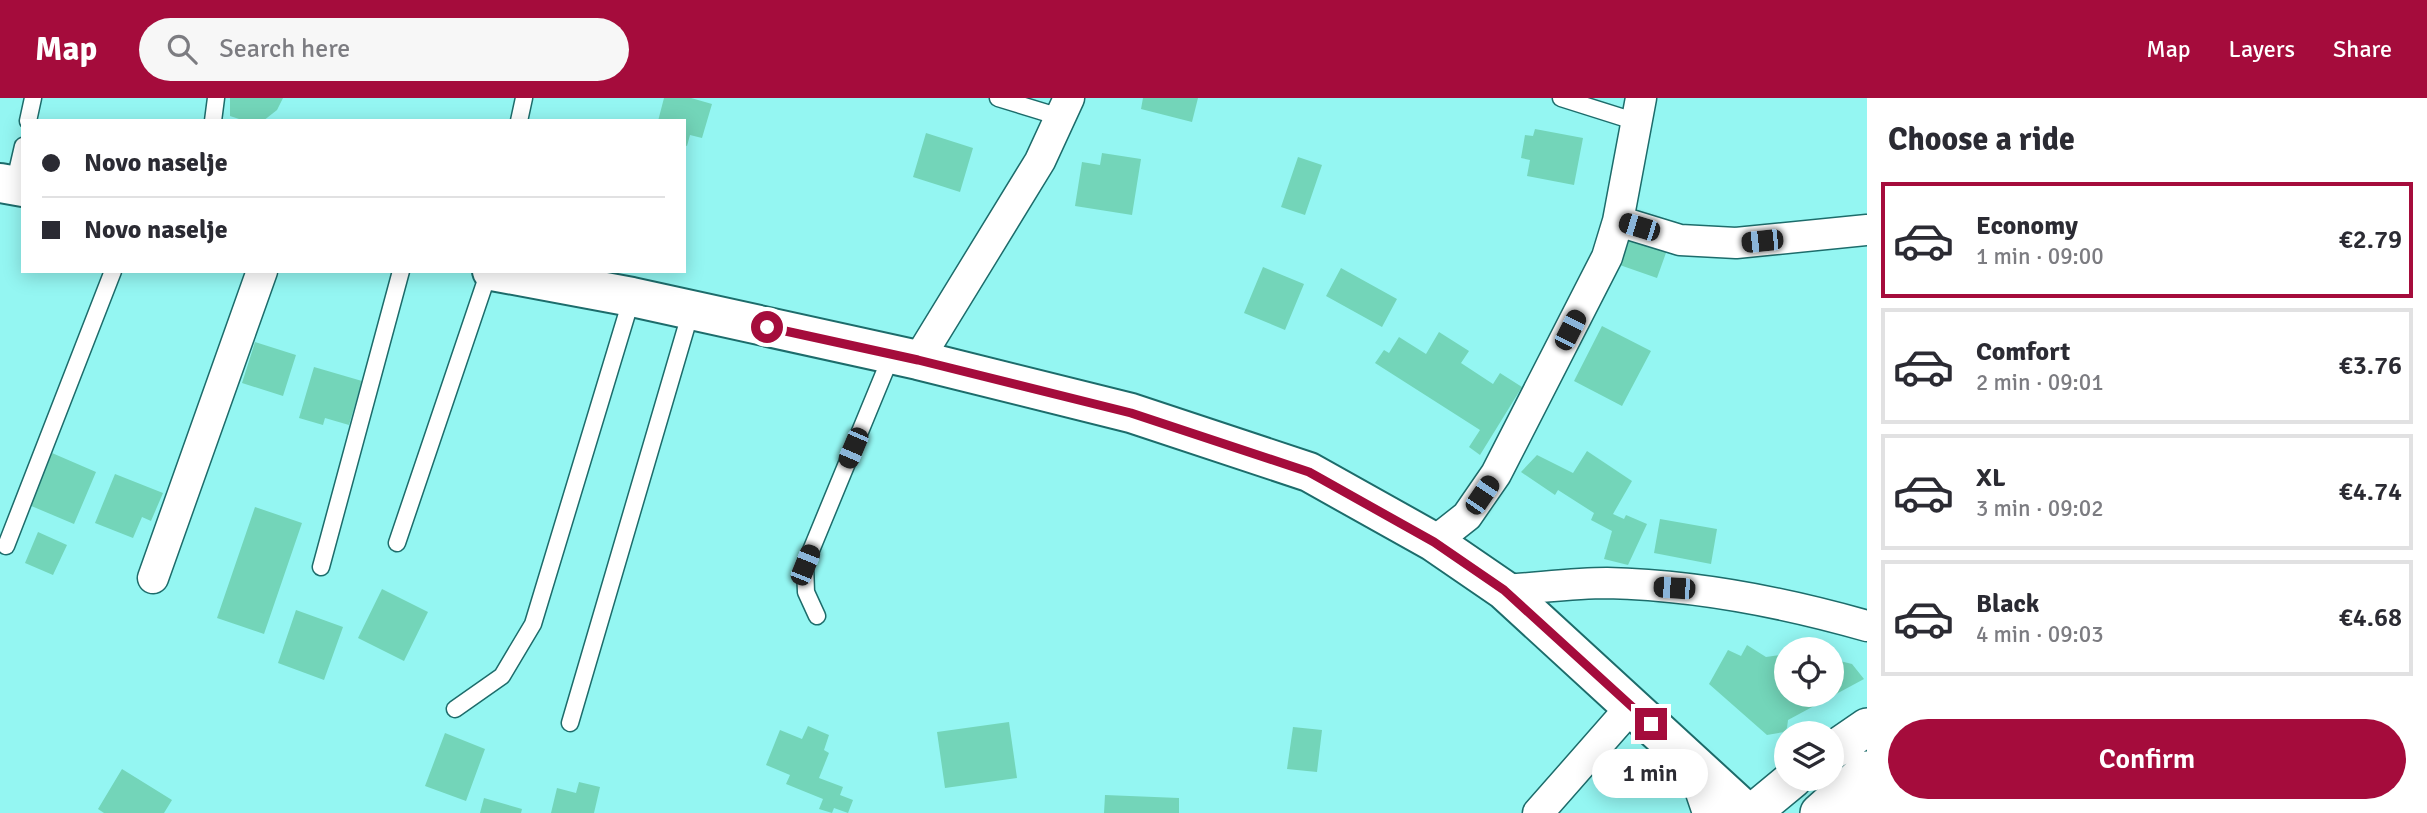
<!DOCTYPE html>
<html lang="en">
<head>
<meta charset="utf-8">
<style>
	body { margin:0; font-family:Signika,sans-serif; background:#f7f7f7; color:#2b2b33; height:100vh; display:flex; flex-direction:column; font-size:26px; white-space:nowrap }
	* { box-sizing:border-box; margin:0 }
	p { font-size:23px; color:#7c7c81 }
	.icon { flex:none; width:38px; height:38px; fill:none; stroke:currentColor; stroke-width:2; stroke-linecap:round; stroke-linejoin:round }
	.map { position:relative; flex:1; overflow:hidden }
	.panel { display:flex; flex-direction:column; background:#fff; width:560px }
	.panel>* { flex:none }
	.top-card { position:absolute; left:21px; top:21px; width:665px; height:154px; border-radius:0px; box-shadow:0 4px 18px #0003; display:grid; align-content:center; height:154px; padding:0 21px; background:#fff }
	.tools { position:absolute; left:1774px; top:539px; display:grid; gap:14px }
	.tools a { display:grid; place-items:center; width:70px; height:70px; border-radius:50%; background:#fff; box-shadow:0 4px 18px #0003; font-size:35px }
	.end { position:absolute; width:32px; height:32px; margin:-16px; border:9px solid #a50c3c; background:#fff; box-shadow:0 0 0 4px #fff }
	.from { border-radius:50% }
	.bubble { position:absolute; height:49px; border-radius:24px; background:#fff; box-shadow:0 4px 18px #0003; font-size:23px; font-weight:600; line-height:49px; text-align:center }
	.car { position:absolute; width:21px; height:42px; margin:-21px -10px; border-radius:9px; box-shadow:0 0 5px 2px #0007; background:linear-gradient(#222 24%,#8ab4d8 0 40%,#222 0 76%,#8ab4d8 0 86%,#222 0) }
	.top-card b { display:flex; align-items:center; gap:24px; height:66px; font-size:26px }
	.top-card b+b { border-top:2px solid #e1e1e2 }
	.top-card i { width:18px; height:18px; background:#2b2b33 }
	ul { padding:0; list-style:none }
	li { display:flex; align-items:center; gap:21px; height:116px; margin:0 14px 10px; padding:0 7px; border:4px solid #e1e1e2; border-radius:0px }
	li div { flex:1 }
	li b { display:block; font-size:26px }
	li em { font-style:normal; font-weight:600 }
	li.active { border-color:#a50c3c }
	li>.icon { width:63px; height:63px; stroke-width:1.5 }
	h2 { padding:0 21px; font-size:32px; line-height:84px }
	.primary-button { display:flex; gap:14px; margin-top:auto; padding:14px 21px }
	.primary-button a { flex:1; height:80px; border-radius:42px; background:#a50c3c; color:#fff; font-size:28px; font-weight:600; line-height:80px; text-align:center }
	header { display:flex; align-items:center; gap:42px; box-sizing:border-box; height:98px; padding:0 35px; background:#a50c3c; color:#fff }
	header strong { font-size:33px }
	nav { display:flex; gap:38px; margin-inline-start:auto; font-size:24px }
	.search { width:490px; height:63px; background:#f7f7f7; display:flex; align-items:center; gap:18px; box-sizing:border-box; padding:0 24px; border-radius:38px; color:#7c7c81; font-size:26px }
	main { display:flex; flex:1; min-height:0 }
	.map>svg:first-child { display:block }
	.building { fill:#73d5b9 }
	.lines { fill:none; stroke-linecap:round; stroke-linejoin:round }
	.service-casing { stroke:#1d6c6b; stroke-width:19 }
	.minor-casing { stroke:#1d6c6b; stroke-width:33 }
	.tertiary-casing { stroke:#1d6c6b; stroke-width:40 }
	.secondary-casing { stroke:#1d6c6b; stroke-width:42 }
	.service { stroke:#fff; stroke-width:16 }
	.minor { stroke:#fff; stroke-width:30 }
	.tertiary { stroke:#fff; stroke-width:37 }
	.secondary { stroke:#fff; stroke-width:38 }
	.route { stroke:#a50c3c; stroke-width:9 }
</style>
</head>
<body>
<header>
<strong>Map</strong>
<div class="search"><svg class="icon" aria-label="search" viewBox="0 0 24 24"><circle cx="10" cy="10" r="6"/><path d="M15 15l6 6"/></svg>Search here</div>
<nav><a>Map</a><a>Layers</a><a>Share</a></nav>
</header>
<main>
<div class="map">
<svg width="1867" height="715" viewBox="0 0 1867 715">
	<rect width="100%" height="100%" fill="#94f6f2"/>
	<path class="building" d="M230,0h53l-6,12 -14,11h-18l-15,-5z
		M664,0h27l21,6 -10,34 -12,-3 -3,11 -3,-1v-24h-26z
		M1143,0h55l-6,24 -51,-13z
		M1535,31l48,9 -9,47 -47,-9 3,-16 -9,-2 4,-23 8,1z
		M926,35l47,15 -13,44 -47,-15z
		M1102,55l39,6 -9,56 -57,-9 7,-44 18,3z
		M1298,59l24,8 -17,50 -24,-8z
		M1624,137l43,15 -10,28 -43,-15z
		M1263,169l41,17 -19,46 -41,-17z
		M1341,170l56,31 -15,28 -56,-31z
		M1602,228l49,25 -29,55 -48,-25z
		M1439,234l30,19 -8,12 32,21 7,-11 22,14 -42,68 -11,-8 11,-17 -105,-67 9,-13 5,3 10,-16 27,17z
		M255,244l41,13 -13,41 -41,-13z
		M314,269l48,14 -13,44 -24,-7 -2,7 -24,-7z
		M1587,353l45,30 -19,33 11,5 2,-4 21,9 -19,41 -24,-6 8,-28 -21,-11 3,-7 -36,-23 -3,5 -34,-23 16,-17 36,18z
		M52,355l44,19 -22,52 -45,-19z
		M115,376l48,19 -12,28 -9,-4 -9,21 -38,-15z
		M255,409l47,16 -38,111 -47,-16z
		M1660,421l57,10 -6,35 -57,-11z
		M38,434l29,13 -14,30 -28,-12z
		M382,491l46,23 -24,49 -46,-23z
		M296,512l47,17 -19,53 -46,-17z
		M1747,547l19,12 21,-3v41h45v-36l20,5 12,15 -76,41 -1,8 -3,4 -17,3 -58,-51 19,-34 13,6z
		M1009,624l8,56 -72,10 -8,-56z
		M808,628l21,9 -5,15 5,3 -10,25 24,9 -3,8 13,5 -5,13 -14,-5 -2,5 -13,-4 4,-10 -37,-15 4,-9 -24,-10 14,-35 22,9z
		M1293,629l29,3 -5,42 -30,-3z
		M445,635l40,16 -19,52 -41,-15z
		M122,671l50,31 -8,13h-60l-6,-4z
		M579,684l21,5 -6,26h-43l6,-25 19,5z
		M1105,697l74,3v15h-75z
		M484,700l38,11 -1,4h-41z"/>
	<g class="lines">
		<defs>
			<path id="service" d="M998,0l62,19
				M1561,0l76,24
				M28,23l5,-23
				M213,23l3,-23
				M519,23l5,-23
				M14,87l9,-39
				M397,445l92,-272
				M6,448l107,-275
				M321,469l80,-296
				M817,518l-11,-24 -1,-27 87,-211
				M455,611l47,-33 31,-52 99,-327
				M570,625l121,-412"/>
			<path id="minor" d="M1618,123l62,19 56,3 131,-13
				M918,262l122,-199 29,-63
				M1434,444l33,-26 29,-42 111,-217 11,-36 23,-123
				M153,480l109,-307
				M1504,492c34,-2 69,-7 103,-7 88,2 176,19 260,43
				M1690,662l18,53
				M1538,715l94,-107"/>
			<path id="tertiary" d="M1832,653l35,-24
				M1752,715l41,-34
				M1819,715l48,-43"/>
			<path id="secondary" d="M0,85l23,4
				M492,173l140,26 286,63 213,53 178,59 125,70 70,48 243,223
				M1853,715l7,-35"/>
		</defs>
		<use href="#service" class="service-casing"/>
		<use href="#minor" class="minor-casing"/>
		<use href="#tertiary" class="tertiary-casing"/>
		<use href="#secondary" class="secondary-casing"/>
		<use href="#service" class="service"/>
		<use href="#minor" class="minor"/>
		<use href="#tertiary" class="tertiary"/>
		<use href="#secondary" class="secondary"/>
	</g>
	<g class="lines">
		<path class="route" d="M767,229l151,33 213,53 178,59 125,70 70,48 147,134"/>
	</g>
</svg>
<div class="tools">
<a><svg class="icon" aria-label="locate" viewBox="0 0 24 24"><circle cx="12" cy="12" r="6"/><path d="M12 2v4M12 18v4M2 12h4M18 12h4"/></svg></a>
<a><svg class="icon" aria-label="layers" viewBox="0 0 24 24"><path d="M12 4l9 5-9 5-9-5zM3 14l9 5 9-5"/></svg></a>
</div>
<i class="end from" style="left:767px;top:229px"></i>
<i class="end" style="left:1651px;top:626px"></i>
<div class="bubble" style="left:1592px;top:651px;width:116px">1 min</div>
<i class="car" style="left:1639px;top:129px;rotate:287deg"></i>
<i class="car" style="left:1762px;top:143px;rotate:264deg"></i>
<i class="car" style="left:1570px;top:232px;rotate:27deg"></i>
<i class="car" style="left:853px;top:350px;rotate:203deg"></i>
<i class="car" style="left:1482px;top:397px;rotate:34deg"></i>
<i class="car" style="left:805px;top:467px;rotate:22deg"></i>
<i class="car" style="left:1674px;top:490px;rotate:274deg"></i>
<div class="top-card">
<b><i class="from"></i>Novo naselje</b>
<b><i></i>Novo naselje</b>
</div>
</div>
<section class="panel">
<h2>Choose a ride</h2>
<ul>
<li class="active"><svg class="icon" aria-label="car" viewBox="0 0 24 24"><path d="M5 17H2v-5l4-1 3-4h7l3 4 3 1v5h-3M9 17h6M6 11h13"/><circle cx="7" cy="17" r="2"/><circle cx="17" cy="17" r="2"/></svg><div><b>Economy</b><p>1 min · 09:00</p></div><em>€2.79</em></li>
<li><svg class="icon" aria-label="car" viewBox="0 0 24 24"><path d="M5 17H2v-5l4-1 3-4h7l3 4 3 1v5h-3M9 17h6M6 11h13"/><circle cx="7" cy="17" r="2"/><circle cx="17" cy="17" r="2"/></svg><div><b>Comfort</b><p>2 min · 09:01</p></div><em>€3.76</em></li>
<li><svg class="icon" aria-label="car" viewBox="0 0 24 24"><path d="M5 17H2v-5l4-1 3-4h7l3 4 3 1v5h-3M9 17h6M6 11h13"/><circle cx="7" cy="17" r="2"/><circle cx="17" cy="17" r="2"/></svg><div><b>XL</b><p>3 min · 09:02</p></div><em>€4.74</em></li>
<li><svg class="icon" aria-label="car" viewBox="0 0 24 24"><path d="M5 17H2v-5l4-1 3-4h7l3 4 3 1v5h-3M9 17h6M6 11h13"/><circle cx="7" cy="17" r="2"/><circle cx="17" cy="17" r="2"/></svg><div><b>Black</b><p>4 min · 09:03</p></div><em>€4.68</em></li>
</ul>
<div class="primary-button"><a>Confirm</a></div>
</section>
</main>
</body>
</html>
